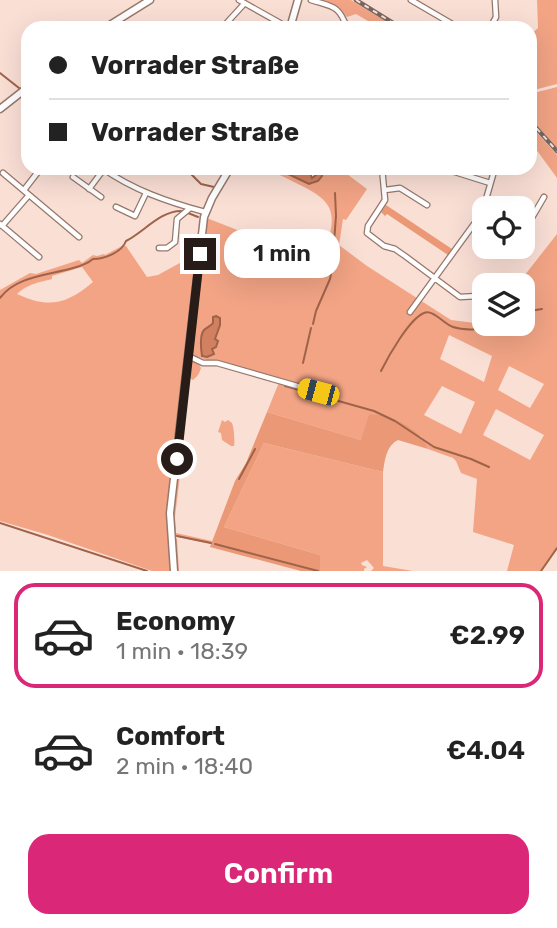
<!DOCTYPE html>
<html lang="en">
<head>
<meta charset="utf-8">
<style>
	body { margin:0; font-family:Rubik,sans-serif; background:#f6f6f6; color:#222; height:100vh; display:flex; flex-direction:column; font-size:26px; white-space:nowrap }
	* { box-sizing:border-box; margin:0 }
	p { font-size:23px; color:#767676 }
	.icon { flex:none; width:38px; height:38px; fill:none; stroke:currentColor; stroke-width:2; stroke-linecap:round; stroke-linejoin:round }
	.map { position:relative; height:571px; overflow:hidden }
	.side { display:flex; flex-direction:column; background:#fff; flex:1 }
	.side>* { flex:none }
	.banner { position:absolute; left:21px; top:21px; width:516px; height:154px; border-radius:21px; box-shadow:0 7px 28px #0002; display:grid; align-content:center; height:154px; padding:0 28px; background:#fff }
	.tools { position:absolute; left:472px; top:196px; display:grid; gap:14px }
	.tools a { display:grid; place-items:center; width:63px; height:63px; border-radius:14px; background:#fff; box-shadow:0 7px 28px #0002; font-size:35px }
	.end { position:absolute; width:32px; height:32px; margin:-16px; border:9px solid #281c18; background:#fff; box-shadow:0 0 0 4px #fff }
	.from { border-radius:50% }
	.bubble { position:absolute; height:49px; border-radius:21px; background:#fff; box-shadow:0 7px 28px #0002; font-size:23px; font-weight:600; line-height:49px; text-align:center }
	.car { position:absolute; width:21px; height:42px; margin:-21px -10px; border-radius:9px; box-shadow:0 0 5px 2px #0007; background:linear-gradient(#f5c518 24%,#345 0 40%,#f5c518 0 76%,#345 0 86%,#f5c518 0) }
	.banner b { display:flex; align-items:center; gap:24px; height:66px; font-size:26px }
	.banner b+b { border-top:2px solid #e0e0e0 }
	.banner i { width:18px; height:18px; background:#222 }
	ul { padding:12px 0 0; list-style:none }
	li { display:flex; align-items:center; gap:21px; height:105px; margin:0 14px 10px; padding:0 14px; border:4px solid transparent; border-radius:21px }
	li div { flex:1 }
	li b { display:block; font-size:26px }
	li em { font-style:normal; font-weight:600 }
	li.on { border-color:#db2777 }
	li>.icon { width:63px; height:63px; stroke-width:1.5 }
	.button { display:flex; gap:14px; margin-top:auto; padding:14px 28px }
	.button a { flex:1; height:80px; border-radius:21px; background:#db2777; color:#fff; font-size:28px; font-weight:600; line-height:80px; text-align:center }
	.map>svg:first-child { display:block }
	.built { fill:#fed5c5 }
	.green { fill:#f2a485; fill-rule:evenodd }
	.forest { fill:#eb9876 }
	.water { fill:#d28160; stroke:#9f634a; stroke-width:2 }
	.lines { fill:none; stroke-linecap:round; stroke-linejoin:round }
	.stream { stroke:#9f634a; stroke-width:2 }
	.street-casing { stroke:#96786c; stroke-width:7 }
	.secondary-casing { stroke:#96786c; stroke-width:9 }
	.street { stroke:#fff; stroke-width:4.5 }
	.secondary { stroke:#fff; stroke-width:6 }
	.rail-casing { stroke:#786660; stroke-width:4.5 }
	.rail { stroke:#fadfd5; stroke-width:2; stroke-dasharray:5; stroke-linecap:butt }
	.route { stroke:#281c18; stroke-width:9 }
</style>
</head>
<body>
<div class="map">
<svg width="557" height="571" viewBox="0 0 557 571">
	<rect width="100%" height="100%" fill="#fadfd5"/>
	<path class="built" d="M351,0h8l45,28h-7z
		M530,117l27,31v7l-27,-30z"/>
	<path class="green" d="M319,0h32l46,28h-17l-24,-14 -9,3 -8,-10z
		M537,0h20v84l-27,7v-56l8,-7z
		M557,87v61l-27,-31v-23z
		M530,125l27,30v23l-27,-37z
		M277,168h8l3,6 24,10 10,-8 -1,-8h18l28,21 -21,31 -3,-1 -4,26 28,21 84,54 24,3 10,-2v3h38v-39h-6l40,-51v315l-16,22h-34l7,-26 -41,-13 4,-53 -16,-6 -5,-12 -3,-3 -25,-9 -7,-13 -60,4 -94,-28 13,-32 -73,-18v-2l-8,-3 -1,3 -7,-4 -1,4 8,3 3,5c-2,6 -3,8 -8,12l-5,-3 -10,89 3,1 -6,50 1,16 36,8 -1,3 -38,-8v2l4,1 2,32h-27l-104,-36 -48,-14v-231l30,-17 6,1 43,-14 3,3 11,-8 4,1 7,-2 1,1 17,-9h4l21,31 11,-2 38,-21 6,-1 2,-36 116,45c27,-63 6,-63 -46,-90zM82,267l11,15c-26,22 -44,27 -76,12 13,-11 20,-11 35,-15v-3zM213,317l8,5 -6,17 3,2 -2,6 -4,2 2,5 -7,3 -5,-1 -1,-10 3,-16 9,-7zM449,335l43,21 -8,26 -44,-23zM509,366l35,18 -14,24 -32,-18zM442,386l33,16 -14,32 -37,-19zM496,409l48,26 -14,25 -47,-25z
		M222,420l3,2 3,-2 4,3c2,5 3,19 2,23h-3l-9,-6 -1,-7 -3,-1z
		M264,443l119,29v94l30,5h-42l3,-3 -7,-8 -6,3 1,2 5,2 -3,2v2h-44v-16l-96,-28z"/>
	<path class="forest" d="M386,205l66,44 -4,6 -61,-41 -2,2 -4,-4z
		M267,412l94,28 8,-25c15,-3 43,11 53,23 3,3 4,7 6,11l-30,-9c-12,6 -13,20 -15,32l-119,-29 -40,84 96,28v16h-19l-91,-24 25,-66 11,-18z"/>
	<path class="water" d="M285,168h23l4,10 4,-3 -1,-7h6l1,8 -4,5 -9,3 -21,-10z
		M216,316l4,2v7l-5,14 3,2 -2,6 -4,2 2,5 -7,3 -5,-1c-1,-7 -3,-20 2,-26 3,-3 7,-4 9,-7v-6z"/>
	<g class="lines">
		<path class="stream" d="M0,73l19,15
			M175,168l13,3 13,13 13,3
			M188,213l10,4
			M0,298c16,-22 49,-23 73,-30 8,-2 14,-4 20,-9 12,0 29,-7 33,-18 18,-9 34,-30 55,-30
			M523,312l19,-3
			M313,324l3,-13 14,-32 2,-10 4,-53 -1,-23
			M303,363l8,-35
			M381,371c7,-14 28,-52 43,-58 9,-4 20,11 29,14 12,4 33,3 44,-3
			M285,386l89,25 21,10 39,26 37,12 18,8
			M239,479l16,-30
			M0,523l147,48
			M177,536l34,7
			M215,544l103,27
			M541,571l16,-23"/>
		<defs>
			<path id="street" d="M239,0l50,28
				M311,0c22,7 28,5 36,28
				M411,0l48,28
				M222,28l22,-24
				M490,28l6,-11 -1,-17
				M62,168h1
				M102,168c31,22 66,34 103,44
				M382,168l3,32 -17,26 -1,7 17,13 11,3 10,7 55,41 18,-1 7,-6
				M449,168l6,4 35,11
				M3,173l76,64
				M73,177l28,20
				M89,189l15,-20
				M24,190l17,-22
				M385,190l15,-2 27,17
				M116,207l19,9 11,-23
				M0,224l39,33
				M2,226l27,-31
				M523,233l21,-36
				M159,248h8l8,-6 2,-23 12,-10
				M488,285l5,-8
				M410,312l72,-99 13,-45
				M188,356l15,7h14l101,29"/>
			<path id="secondary" d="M105,28l45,-28
				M290,28l8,-28
				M0,109l28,-22
				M174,571l-4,-58 34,-296 8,-19 18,-30"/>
		</defs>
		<use href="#street" class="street-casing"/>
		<use href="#secondary" class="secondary-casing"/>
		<use href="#street" class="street"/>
		<use href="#secondary" class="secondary"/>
		<defs>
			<path id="rail" d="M356,0l45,28
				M530,121l27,30"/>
		</defs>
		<use href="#rail" class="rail-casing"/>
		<use href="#rail" class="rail"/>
	</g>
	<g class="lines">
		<path class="route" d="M177,459l23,-205"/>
	</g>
</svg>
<div class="tools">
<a><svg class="icon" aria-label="locate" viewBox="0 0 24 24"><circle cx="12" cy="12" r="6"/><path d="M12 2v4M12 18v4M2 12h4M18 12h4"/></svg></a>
<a><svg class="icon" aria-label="layers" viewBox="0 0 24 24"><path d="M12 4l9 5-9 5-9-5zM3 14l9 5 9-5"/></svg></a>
</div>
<i class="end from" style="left:177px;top:459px"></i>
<i class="end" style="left:200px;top:254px"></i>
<div class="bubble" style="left:224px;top:229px;width:116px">1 min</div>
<i class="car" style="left:318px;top:392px;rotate:285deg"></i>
<div class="banner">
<b><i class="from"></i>Vorrader Straße</b>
<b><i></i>Vorrader Straße</b>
</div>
</div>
<section class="side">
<ul>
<li class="on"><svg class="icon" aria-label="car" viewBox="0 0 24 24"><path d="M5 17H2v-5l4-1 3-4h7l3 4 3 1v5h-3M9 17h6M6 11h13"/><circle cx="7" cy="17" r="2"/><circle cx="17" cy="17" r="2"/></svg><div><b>Economy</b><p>1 min · 18:39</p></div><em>€2.99</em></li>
<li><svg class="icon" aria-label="car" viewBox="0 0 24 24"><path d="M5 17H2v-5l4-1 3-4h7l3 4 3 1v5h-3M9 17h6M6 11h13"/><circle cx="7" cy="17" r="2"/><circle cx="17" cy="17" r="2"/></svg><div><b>Comfort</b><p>2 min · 18:40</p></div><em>€4.04</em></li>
</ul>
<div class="button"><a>Confirm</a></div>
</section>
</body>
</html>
